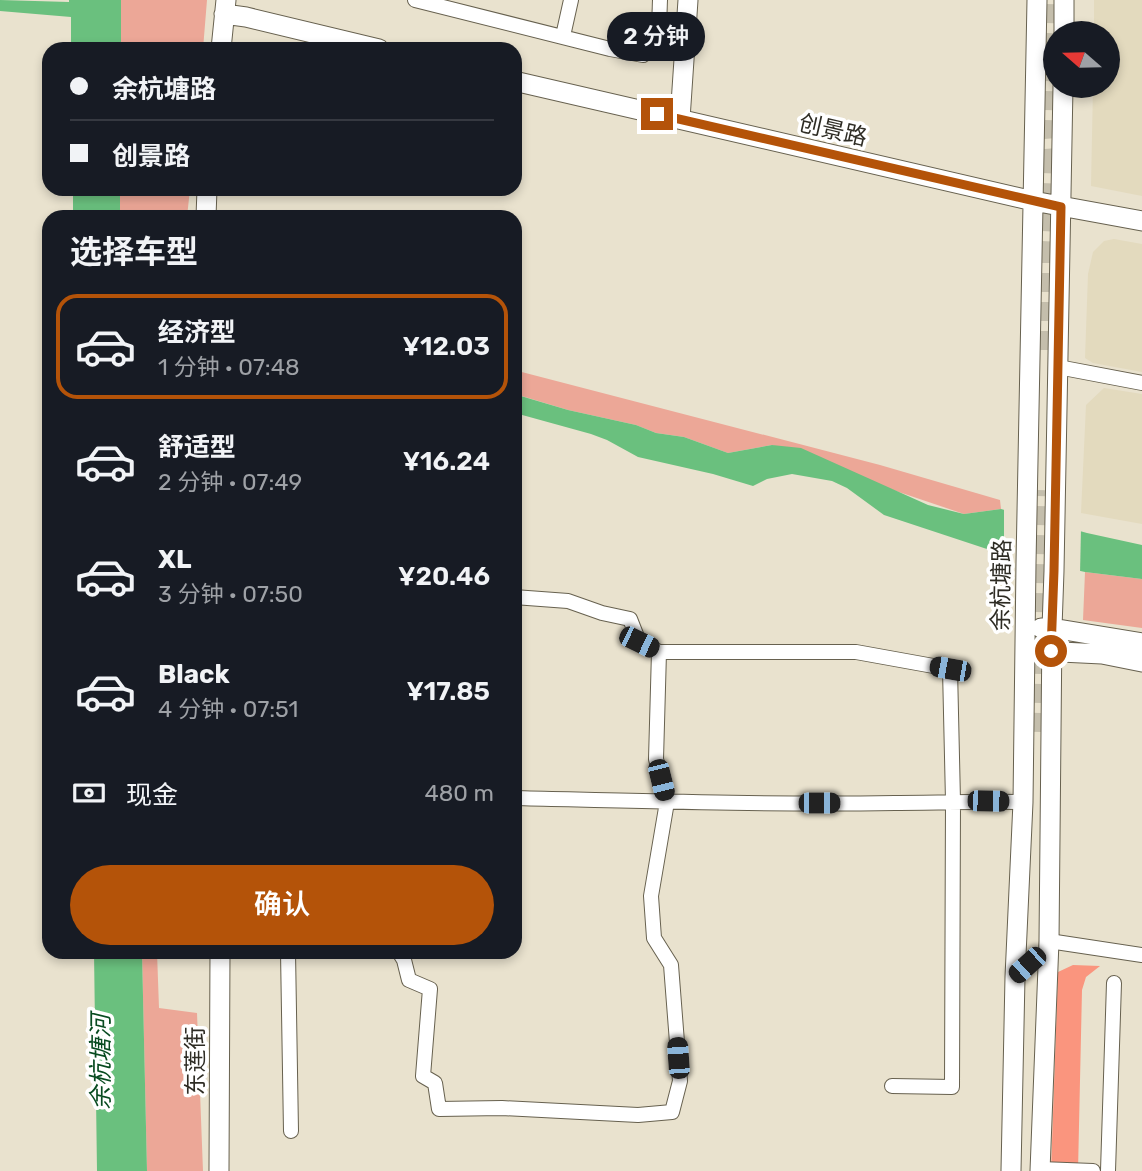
<!DOCTYPE html>
<html lang="zh">
<head>
<meta charset="utf-8">
<style>
	body { margin:0; font-family:Rubik,"Noto Sans SC",sans-serif; background:#20242c; color:#f1f3f6; height:100vh; display:flex; flex-direction:column; font-size:26px; white-space:nowrap }
	* { box-sizing:border-box; margin:0 }
	p { font-size:23px; color:#9ea1a6 }
	.icon { flex:none; width:38px; height:38px; fill:none; stroke:currentColor; stroke-width:2; stroke-linecap:round; stroke-linejoin:round }
	.map { position:relative; flex:1; overflow:hidden }
	.panel { position:absolute; left:42px; top:210px; width:480px; height:749px; display:flex; flex-direction:column; background:#171b24; border-radius:21px; box-shadow:0 4px 10px #0003 }
	.panel>* { flex:none }
	.hud { position:absolute; left:42px; top:42px; width:480px; height:154px; border-radius:21px; box-shadow:0 4px 10px #0003; display:grid; align-content:center; height:154px; padding:0 28px; background:#171b24 }
	.needle { width:46px; rotate:290deg }
	.tools { position:absolute; left:1043px; top:21px; display:grid; gap:14px }
	.tools a { display:grid; place-items:center; width:77px; height:77px; border-radius:50%; background:#171b24; box-shadow:0 4px 10px #0003; font-size:35px }
	.end { position:absolute; width:32px; height:32px; margin:-16px; border:9px solid #b45309; background:#fff; box-shadow:0 0 0 4px #fff }
	.from { border-radius:50% }
	.bubble { position:absolute; height:49px; border-radius:24px; background:#171b24; box-shadow:0 4px 10px #0003; font-size:23px; font-weight:600; line-height:49px; text-align:center }
	.car { position:absolute; width:21px; height:42px; margin:-21px -10px; border-radius:9px; box-shadow:0 0 5px 2px #0007; background:linear-gradient(#222 24%,#8ab4d8 0 40%,#222 0 76%,#8ab4d8 0 86%,#222 0) }
	.hud b { display:flex; align-items:center; gap:24px; height:66px; font-size:26px }
	.hud b+b { border-top:2px solid #363941 }
	.hud i { width:18px; height:18px; background:#f1f3f6 }
	ul { padding:0; list-style:none }
	li { display:flex; align-items:center; gap:21px; height:105px; margin:0 14px 10px; padding:0 14px; border:4px solid transparent; border-radius:21px }
	li div { flex:1 }
	li b { display:block; font-size:26px }
	li em { font-style:normal; font-weight:600 }
	li.active { border-color:#b45309 }
	li>.icon { width:63px; height:63px; stroke-width:1.5 }
	h2 { padding:0 28px; font-size:32px; line-height:84px }
	.pay { display:flex; align-items:center; gap:18px; height:77px; padding:0 28px; font-size:26px }
	.pay p { margin-inline-start:auto }
	.button { display:flex; gap:14px; margin-top:auto; padding:14px 28px }
	.button a { flex:1; height:80px; border-radius:42px; background:#b45309; color:#fff; font-size:28px; font-weight:600; line-height:80px; text-align:center }
	.map>svg:first-child { display:block }
	.built { fill:#e3dabe }
	.green { fill:#eca797 }
	.forest { fill:#fa957e }
	.water { fill:#6ac07e }
	.pier { fill:#e9e2ce }
	.lines { fill:none; stroke-linecap:round; stroke-linejoin:round }
	.secondary-tunnel { stroke:#c4beac; stroke-width:19; stroke-dasharray:19 10; stroke-linecap:butt }
	.street-casing { stroke:#67614f; stroke-width:16 }
	.secondary-casing { stroke:#67614f; stroke-width:21 }
	.street { stroke:#fff; stroke-width:14 }
	.secondary { stroke:#fff; stroke-width:19 }
	.route { stroke:#b45309; stroke-width:9 }
	.labels { text-anchor:middle; stroke-width:7; stroke-linejoin:round; paint-order:stroke }
	.street-label { font-size:23px; fill:#2e2c24; stroke:#fff }
	.water-label { font-size:24px; font-style:italic; fill:#084b20; stroke:#fff }
</style>
</head>
<body>
<div class="map">
<svg width="1142" height="1171" viewBox="0 0 1142 1171">
	<rect width="100%" height="100%" fill="#e9e2ce"/>
	<path class="built" d="M1094,0h48v196l-51,-10 2,-100h15v-53h-14z
		M1114,239l28,5v128l-49,-9 -8,-5 3,-84 5,-22 11,-11z
		M1104,388l38,6v130l-61,-11 5,-108z"/>
	<path class="green" d="M121,0h86l-4,49h-82z
		M120,189h70l-3,28h-67z
		M514,370l366,95 120,35 1,9 -37,5 -74,-25 -118,-44 -44,8 -44,-16 -28,-4 -20,-8 -68,-15 -53,-16z
		M1085,572l57,7v49l-59,-8z
		M142,952h15l2,56 38,5 6,158h-56z"/>
	<path class="forest" d="M1073,965l27,1 -14,11 -4,13 -4,181h-27l7,-199z"/>
	<path class="water" d="M0,0l69,2v-2h52v49h-50v-32l-71,-6z
		M73,189h47v28h-47z
		M514,394l54,16 68,15 20,8 28,4 44,16 44,-8 29,3 127,57 36,9 37,-5 86,24 55,12v34l-57,-7 -86,-19 -115,-38 -37,-27 -15,-7 -40,-7 -25,5 -14,7 -40,-12 -75,-17 -31,-17 -16,-6 -76,-21z
		M94,952h48l5,219h-50z"/>
	<path class="pier" d="M1004,506l77,22 -1,46 -76,-17z"/>
	<g class="lines">
		<path class="secondary-tunnel" d="M1046,4l-2,134 3,39
			M1049,244v106
			M1041,260l4,-93
			M1034,670l3,-180
			M1041,732l1,-68"/>
		<defs>
			<path id="street" d="M415,0l195,49 33,6c18,-15 16,-33 17,-55
				M563,36l8,-36
				M1058,367l84,16
				M514,597l54,4 34,12 28,6 9,23 20,10
				M514,798c127,3 254,7 381,5 43,0 85,-2 128,-1
				M1049,941l93,14
				M288,952l3,179
				M399,952l5,8 5,20 21,9 -7,87 12,7 4,26 63,-1 136,7 34,-3 8,-31 -9,-116 -17,-27 -3,-42 16,-94 -11,-43 3,-107h197l94,17 3,132 -1,286 -60,-1
				M1040,1169l53,2
				M1108,1171l6,-188"/>
			<path id="secondary" d="M224,14l22,3 133,32
				M1064,33v-33
				M221,49l5,-49
				M514,81l519,120 109,20
				M680,119l8,-119
				M206,217l1,-28
				M1041,628h11l90,15
				M1040,651l62,3 40,8
				M219,1171l1,-219
				M1011,1171l4,-194 8,-175 3,-239 11,-563
				M1040,1171l9,-230 3,-313 2,-57 9,-485"/>
		</defs>
		<use href="#street" class="street-casing"/>
		<use href="#secondary" class="secondary-casing"/>
		<use href="#street" class="street"/>
		<use href="#secondary" class="secondary"/>
	</g>
	<g class="lines">
		<path class="route" d="M657,114l404,93 -7,364 -3,80"/>
	</g>
	<g class="labels">
		<g class="street-label">
			<text transform="translate(833 130) rotate(13)" y="8">创景路</text>
			<text transform="translate(1001 585) rotate(-89)" y="8">余杭塘路</text>
			<text transform="translate(195 1061) rotate(-90)" y="8">东莲街</text>
		</g>
		<g class="water-label">
			<text transform="translate(101 1062) rotate(-90)" y="8">余杭塘河</text>
		</g>
	</g>
</svg>
<div class="tools">
<a><svg class="needle" viewBox="-14 -14 28 28"><path d="M0-13l5 13h-10z" fill="#e53935"/><path d="M0 13l5-13h-10z" fill="#9ea1a6"/></svg></a>
</div>
<i class="end from" style="left:1051px;top:651px"></i>
<i class="end" style="left:657px;top:114px"></i>
<div class="bubble" style="left:607px;top:12px;width:98px">2 分钟</div>
<i class="car" style="left:639px;top:642px;rotate:116deg"></i>
<i class="car" style="left:950px;top:669px;rotate:280deg"></i>
<i class="car" style="left:661px;top:780px;rotate:166deg"></i>
<i class="car" style="left:988px;top:801px;rotate:91deg"></i>
<i class="car" style="left:819px;top:803px;rotate:90deg"></i>
<i class="car" style="left:1027px;top:965px;rotate:228deg"></i>
<i class="car" style="left:678px;top:1058px;rotate:356deg"></i>
<div class="hud">
<b><i class="from"></i>余杭塘路</b>
<b><i></i>创景路</b>
</div>
<section class="panel">
<h2>选择车型</h2>
<ul>
<li class="active"><svg class="icon" aria-label="car" viewBox="0 0 24 24"><path d="M5 17H2v-5l4-1 3-4h7l3 4 3 1v5h-3M9 17h6M6 11h13"/><circle cx="7" cy="17" r="2"/><circle cx="17" cy="17" r="2"/></svg><div><b>经济型</b><p>1 分钟 · 07:48</p></div><em>¥12.03</em></li>
<li><svg class="icon" aria-label="car" viewBox="0 0 24 24"><path d="M5 17H2v-5l4-1 3-4h7l3 4 3 1v5h-3M9 17h6M6 11h13"/><circle cx="7" cy="17" r="2"/><circle cx="17" cy="17" r="2"/></svg><div><b>舒适型</b><p>2 分钟 · 07:49</p></div><em>¥16.24</em></li>
<li><svg class="icon" aria-label="car" viewBox="0 0 24 24"><path d="M5 17H2v-5l4-1 3-4h7l3 4 3 1v5h-3M9 17h6M6 11h13"/><circle cx="7" cy="17" r="2"/><circle cx="17" cy="17" r="2"/></svg><div><b>XL</b><p>3 分钟 · 07:50</p></div><em>¥20.46</em></li>
<li><svg class="icon" aria-label="car" viewBox="0 0 24 24"><path d="M5 17H2v-5l4-1 3-4h7l3 4 3 1v5h-3M9 17h6M6 11h13"/><circle cx="7" cy="17" r="2"/><circle cx="17" cy="17" r="2"/></svg><div><b>Black</b><p>4 分钟 · 07:51</p></div><em>¥17.85</em></li>
</ul>
<div class="pay"><svg class="icon" aria-label="cash" viewBox="0 0 24 24"><path d="M3 7h18v10H3z"/><circle cx="12" cy="12" r="2"/></svg>现金<p>480 m</p></div>
<div class="button"><a>确认</a></div>
</section>
</div>
</body>
</html>
